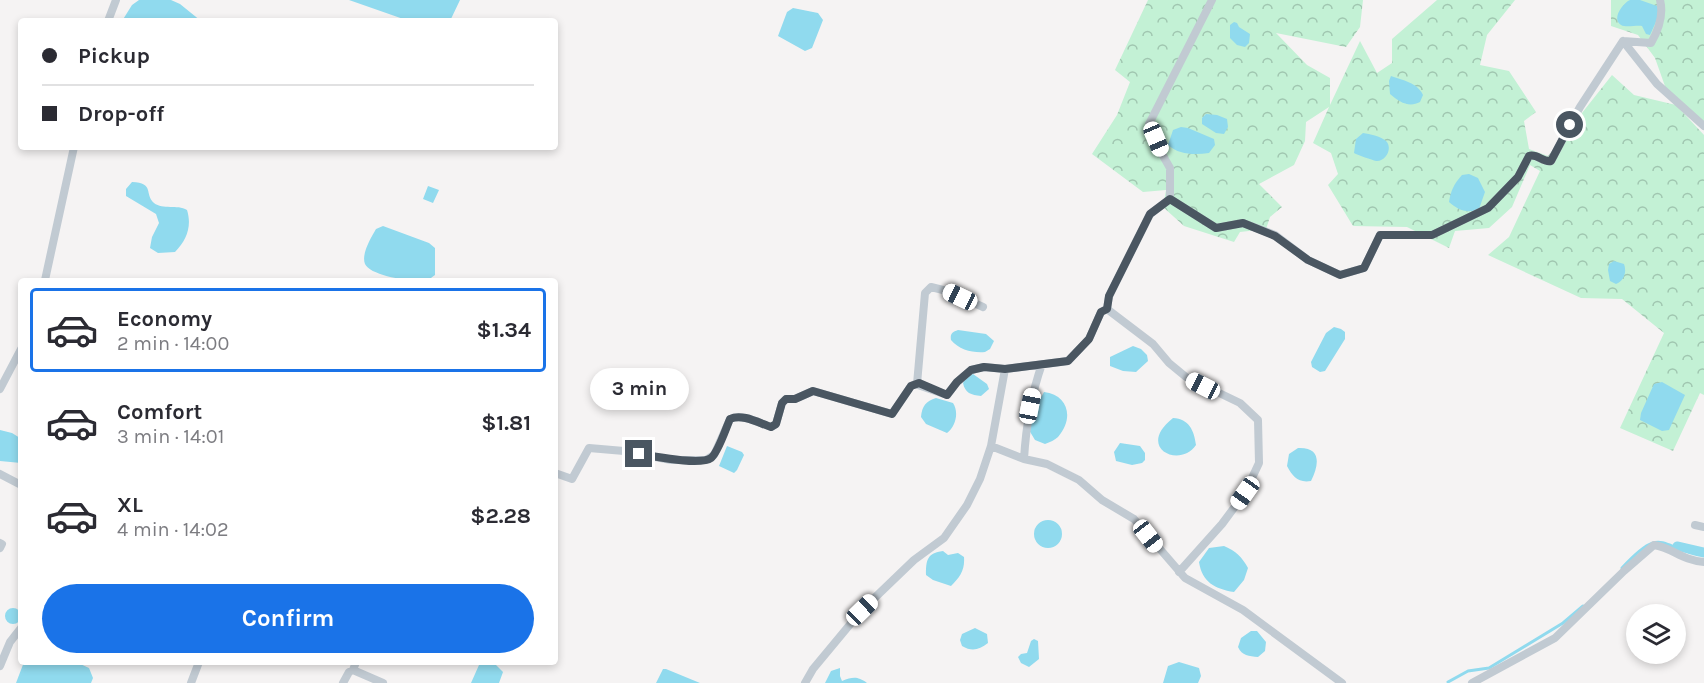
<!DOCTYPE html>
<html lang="en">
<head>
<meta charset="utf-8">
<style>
	body { margin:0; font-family:Karla,sans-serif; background:#f7f7f7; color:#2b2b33; height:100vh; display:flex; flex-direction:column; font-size:22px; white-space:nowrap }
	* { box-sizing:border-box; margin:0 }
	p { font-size:20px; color:#7c7c81 }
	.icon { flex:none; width:33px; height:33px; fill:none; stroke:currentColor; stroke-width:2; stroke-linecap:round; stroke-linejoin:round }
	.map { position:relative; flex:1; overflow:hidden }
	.drawer { position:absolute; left:18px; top:278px; width:540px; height:387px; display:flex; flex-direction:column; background:#fff; border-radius:6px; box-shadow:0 3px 9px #0003 }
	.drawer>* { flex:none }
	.hud { position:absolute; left:18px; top:18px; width:540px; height:132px; border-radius:6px; box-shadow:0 3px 9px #0003; display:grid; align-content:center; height:132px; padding:0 24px; background:#fff }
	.tools { position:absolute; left:1626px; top:604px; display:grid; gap:12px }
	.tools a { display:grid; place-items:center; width:60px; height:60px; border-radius:50%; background:#fff; box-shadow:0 3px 9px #0003; font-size:30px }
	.end { position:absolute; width:27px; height:27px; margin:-14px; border:8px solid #4a5661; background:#fff; box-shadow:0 0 0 3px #fff }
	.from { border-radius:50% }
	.bubble { position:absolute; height:42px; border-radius:21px; background:#fff; box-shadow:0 3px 9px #0003; font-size:20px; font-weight:700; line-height:42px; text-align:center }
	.car { position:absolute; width:18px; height:36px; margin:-18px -9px; border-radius:8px; box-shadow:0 0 4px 2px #0007; background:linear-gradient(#fff 24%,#345 0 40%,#fff 0 76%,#345 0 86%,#fff 0) }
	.hud b { display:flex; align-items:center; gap:21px; height:57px; font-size:22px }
	.hud b+b { border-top:2px solid #e1e1e2 }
	.hud i { width:15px; height:15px; background:#2b2b33 }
	ul { padding:10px 0 0; list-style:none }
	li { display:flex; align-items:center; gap:18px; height:84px; margin:0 12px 9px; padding:0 12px; border:3px solid transparent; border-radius:6px }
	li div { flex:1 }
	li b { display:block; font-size:22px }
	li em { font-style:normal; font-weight:700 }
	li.on { border-color:#1a73e8 }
	li>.icon { width:54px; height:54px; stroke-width:1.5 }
	.primary-button { display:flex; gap:12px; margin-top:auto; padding:12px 24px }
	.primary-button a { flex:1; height:69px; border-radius:36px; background:#1a73e8; color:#fff; font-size:24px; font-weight:700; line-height:69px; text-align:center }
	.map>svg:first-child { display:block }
	.forest { fill:url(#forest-crowns) }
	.water { fill:#90daee }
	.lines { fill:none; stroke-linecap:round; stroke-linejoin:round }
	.stream { stroke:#90daee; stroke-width:3 }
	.canal { stroke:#90daee; stroke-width:9 }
	.minor { stroke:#c1cad2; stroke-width:8 }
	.route { stroke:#4a5661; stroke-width:8 }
</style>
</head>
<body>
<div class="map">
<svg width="1704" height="683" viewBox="0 0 1704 683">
	<defs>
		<pattern id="forest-crowns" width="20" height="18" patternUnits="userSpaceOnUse" patternTransform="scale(1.5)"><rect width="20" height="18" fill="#c3f1d5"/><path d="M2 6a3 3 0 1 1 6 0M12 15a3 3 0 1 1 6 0" fill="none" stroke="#a0c6b0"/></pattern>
	</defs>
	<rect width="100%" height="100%" fill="#f5f3f3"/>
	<path class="forest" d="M1148,0h215l-3,27 -14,20 -70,-14 31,32 23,13v27l30,-64 17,32 15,-10v-24l45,-39h78l-28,35 -7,30 29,6 27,41 -12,9 5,28 19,7 64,-81 22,20 42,10 28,30v260l-4,-2 -27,58 -53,-23 44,-95 -42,-34 -41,-1 -93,-43 21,-18 31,-66 -10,-6 -18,42 -23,21 -34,3 -6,17 -42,-21 -54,-1 -25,-41 10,-11 -7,-21 -18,-10 16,-36 -23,15 -1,19 -11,24 -35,19 23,23 -12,10 -4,12 -26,3 -6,10 -50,-16 -21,-19 3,-17 -23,2 -51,-38 25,-39 13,-33 -15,-12z
		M1611,0h93v122l-38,-33 -11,-31 -17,-23 -27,-9z"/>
	<path class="water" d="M139,0h32l9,4 21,17h-79l10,-16z
		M349,0h111l-10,21h-41z
		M1630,0h10l17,6 3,7 -10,22 -4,-1 -4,-8c-6,-1 -16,2 -21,-1 -10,-6 2,-22 9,-25z
		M793,8l25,5 5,7 -11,28 -7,3 -27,-15 9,-24z
		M1234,22l3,1 2,4 11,7 -1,9 -4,4 -8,-2 -7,-7v-13z
		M1391,76c11,4 27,7 32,19l-3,7c-11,6 -21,0 -30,-8l-1,-13z
		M1206,114l11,1 10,4 1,8 -4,7 -8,-1 -14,-9v-6z
		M1181,127l7,1 26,11 1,6 -6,8c-14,2 -30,2 -41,-8l5,-15z
		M1363,133c7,1 17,3 23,8 7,7 0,21 -10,20 -4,-1 -18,-6 -22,-8l2,-14z
		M1469,174l9,4 7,14 -6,17c-12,5 -21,1 -30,-7 2,-12 5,-18 13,-27z
		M132,182c23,1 12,12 22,21 9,7 23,1 33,7 5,16 0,30 -12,42l-17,1 -8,-5 2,-11 7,-14 -3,-9 -30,-18v-7z
		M428,186l11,4 -6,13 -10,-4z
		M383,226l46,17 6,5v27c-3,2 -5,4 -8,5 -12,3 -57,-4 -62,-16 -4,-10 6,-26 11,-35z
		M1614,261l10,3c3,8 0,17 -8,20l-6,-3 -2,-11 1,-6z
		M1334,327l7,2 4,3v7l-20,32 -5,1 -8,-5 -1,-5 15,-29z
		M958,330l28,4 8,7 -4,8 -5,3c-12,1 -26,-2 -34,-12 -1,-6 1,-8 7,-10z
		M1133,346l8,3 6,6 1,6 -12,11 -13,-1 -13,-5v-9z
		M973,374l14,10 2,5 -8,7c-10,-1 -16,-3 -18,-13l3,-6z
		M1662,382l23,13 -16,35 -7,1 -22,-11 1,-7 13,-29z
		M1044,392c25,3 30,27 14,45 -3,3 -8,5 -13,7l-10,-4 -6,-10 5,-20z
		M936,398l17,5c6,9 3,23 -6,30l-21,-9 -5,-7c1,-11 5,-16 15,-19z
		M1173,418c16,1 21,12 23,27 -16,24 -61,3 -23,-27z
		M0,430l12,3 8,5 1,25 -21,-2z
		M1120,443l20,3 5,7v7l-3,3 -10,2 -16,-4 -2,-9z
		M727,446l15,6 2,3 -7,15 -3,3 -15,-7z
		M1298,448c24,-1 21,17 13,33 -13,2 -18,-4 -24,-15l2,-12z
		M1034 534a14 14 0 1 1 28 0a14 14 0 1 1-28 0Z
		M1224,546c12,5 18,11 24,22l-4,12 -10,12c-19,-3 -32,-10 -35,-30l10,-14z
		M943,551l5,4 10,-2 6,4c1,13 -4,20 -13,29l-18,-6 -7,-5c0,-15 1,-22 17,-24z
		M5 616a8 8 0 1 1 16 0a8 8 0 1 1-16 0Z
		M975,628l12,6 1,9c-9,7 -16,9 -26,3l-2,-6 2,-6z
		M1251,631h6l9,11 -1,9 -7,6c-9,-1 -16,-1 -20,-10l3,-9z
		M1034,639l4,2 1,18 -10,8 -8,-4 -3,-6 3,-3 6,-1 4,-12z
		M24,662h52l13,6 4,10 -2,5h-75z
		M1179,662l20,6 2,8 -3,7h-35l5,-17z
		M488,663l7,1 8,8 -4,11h-28l8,-18z
		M840,668v8l2,5c11,-4 15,-5 25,2h-42l6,-12z
		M663,669h3l34,14h-44z"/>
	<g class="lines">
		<path class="stream" d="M1622,568c41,-44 36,-20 82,-12
			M1448,682l20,-11 21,-3 74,-45 20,-17"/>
		<path class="canal" d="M1677,546l27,6"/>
		<path class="minor" d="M108,21l8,-21
			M1623,41l34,43 47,42
			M1170,199v-31l-8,-14 -13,-30 63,-124
			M45,280l29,-133
			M1107,309l46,35 16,19 17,14 54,26 18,17 1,43 -14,30 -23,31 -43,48
			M917,384l8,-91 6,-6 16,4 36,16
			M0,389l21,-40
			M991,446l33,13 23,5 32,16 23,20 32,19 51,59 58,32 99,73
			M1024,459c2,-33 7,-64 18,-95
			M555,473l17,6 17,-31 35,3 47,9h35l8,-5 16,-36c12,-6 29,4 41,8l5,-3 6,-21 4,-4h9l18,-8 79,23 19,-28 4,-2 32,11 10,-13 14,-12 13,-3 21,2 63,-8 21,-22 12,-27 6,-3 2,-13 41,-82 20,-15 46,29 27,-5 32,12 33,25 32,15 24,-7 16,-33h52l56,-27 30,-31 11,-21c8,-3 13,7 22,5l29,-54 43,-66 28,2c8,-14 13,-28 9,-43
			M0,474l21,11
			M1695,525l9,2
			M0,543l2,1 -2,4
			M0,666l10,-24 11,-14
			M353,670l3,-8
			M191,683l8,-21
			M343,683l6,-11 4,-2 30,13
			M805,683l8,-14 49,-59 52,-50 30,-22 23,-33 13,-26 11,-33 14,-77
			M1472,683l83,-45 69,-67 30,-26c19,3 27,15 50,17"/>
	</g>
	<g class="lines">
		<path class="route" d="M639,454c14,2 61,12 72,4 7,-5 15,-30 19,-39 12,-6 29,4 41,8l5,-3 6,-21 4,-4h9l18,-8 79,23 19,-28 8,-3 28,12 10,-13 14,-12 13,-3 21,2 63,-8 21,-22 12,-27 6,-3 2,-13 41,-82 20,-15 46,29 27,-5 32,13 33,24 32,15 24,-7 16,-33h52l56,-27 30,-31 11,-21c8,-3 14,7 22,5l19,-36"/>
	</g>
</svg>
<div class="tools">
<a><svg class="icon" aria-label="layers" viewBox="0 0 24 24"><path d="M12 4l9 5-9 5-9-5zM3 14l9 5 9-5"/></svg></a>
</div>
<i class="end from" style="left:1570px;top:125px"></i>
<i class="end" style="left:639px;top:454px"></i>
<div class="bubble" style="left:590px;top:368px;width:99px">3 min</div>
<i class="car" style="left:1156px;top:139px;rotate:157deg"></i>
<i class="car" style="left:960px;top:297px;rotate:295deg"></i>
<i class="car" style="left:1203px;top:386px;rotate:297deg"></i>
<i class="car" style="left:1030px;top:406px;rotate:11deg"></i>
<i class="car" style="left:1245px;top:493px;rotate:215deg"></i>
<i class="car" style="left:1148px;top:536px;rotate:142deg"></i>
<i class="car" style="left:862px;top:610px;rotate:46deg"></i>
<div class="hud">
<b><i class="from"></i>Pickup</b>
<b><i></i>Drop-off</b>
</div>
<section class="drawer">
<ul>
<li class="on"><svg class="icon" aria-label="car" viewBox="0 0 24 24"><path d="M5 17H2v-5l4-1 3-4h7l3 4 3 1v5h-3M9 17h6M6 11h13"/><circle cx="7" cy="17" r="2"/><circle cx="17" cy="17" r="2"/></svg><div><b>Economy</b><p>2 min · 14:00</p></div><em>$1.34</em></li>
<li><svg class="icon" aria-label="car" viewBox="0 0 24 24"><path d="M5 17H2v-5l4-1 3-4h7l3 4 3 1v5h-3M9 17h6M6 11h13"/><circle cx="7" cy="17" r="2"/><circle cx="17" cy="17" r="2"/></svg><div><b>Comfort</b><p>3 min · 14:01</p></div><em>$1.81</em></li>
<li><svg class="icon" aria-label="car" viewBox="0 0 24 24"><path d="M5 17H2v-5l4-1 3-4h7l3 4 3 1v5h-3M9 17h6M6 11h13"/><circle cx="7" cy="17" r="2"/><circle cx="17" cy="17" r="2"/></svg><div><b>XL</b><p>4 min · 14:02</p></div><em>$2.28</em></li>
</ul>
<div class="primary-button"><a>Confirm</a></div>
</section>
</div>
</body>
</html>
